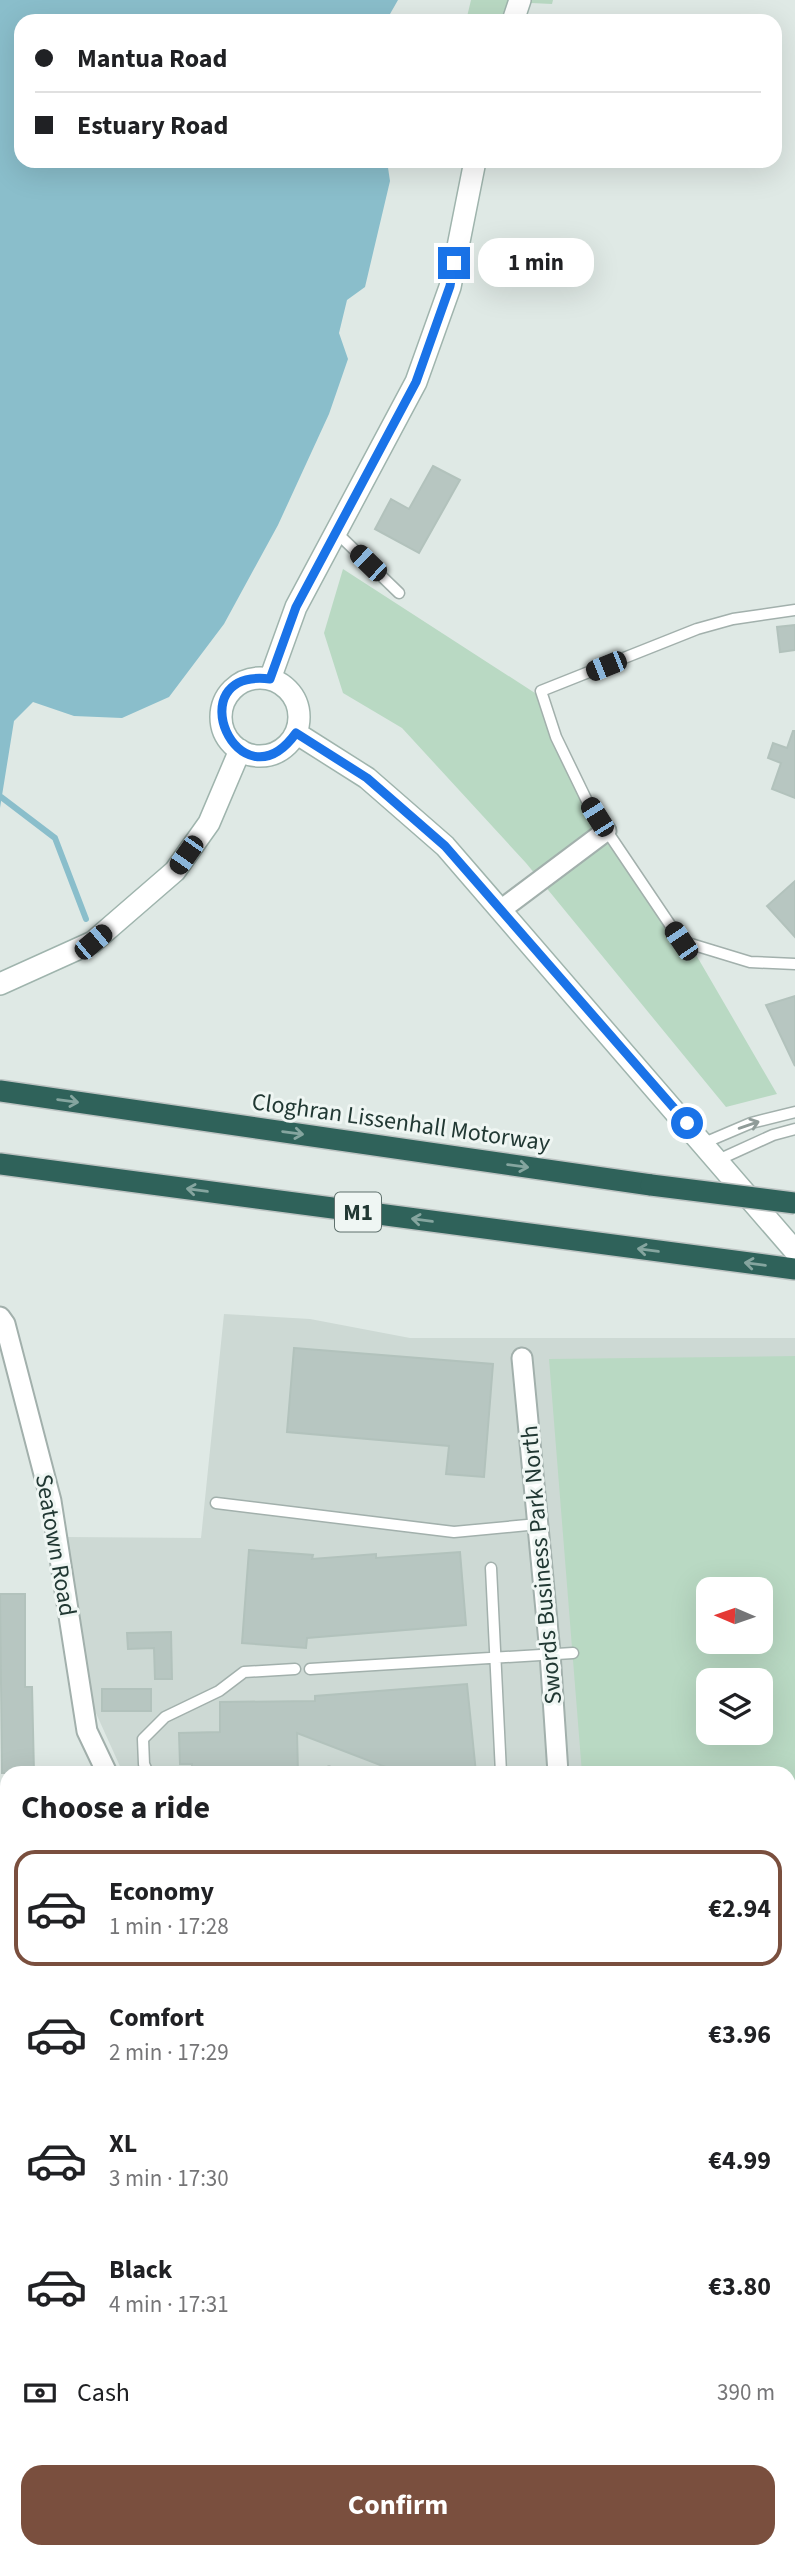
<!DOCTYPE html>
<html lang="en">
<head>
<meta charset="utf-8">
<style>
	body { margin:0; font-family:"Source Sans 3",sans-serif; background:#f6f6f6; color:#202124; height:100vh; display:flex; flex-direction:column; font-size:26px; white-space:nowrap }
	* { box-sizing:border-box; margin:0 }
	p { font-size:23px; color:#757577 }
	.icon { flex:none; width:38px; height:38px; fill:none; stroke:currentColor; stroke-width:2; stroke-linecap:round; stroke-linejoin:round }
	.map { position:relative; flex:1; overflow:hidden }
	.details { position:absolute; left:0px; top:1766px; width:796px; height:793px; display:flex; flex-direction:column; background:#fff; border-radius:21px 21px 0 0; box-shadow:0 7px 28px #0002 }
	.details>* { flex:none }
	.banner { position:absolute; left:14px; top:14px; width:768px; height:154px; border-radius:21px; box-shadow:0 7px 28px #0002; display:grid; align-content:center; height:154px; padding:0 21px; background:#fff }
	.needle { width:46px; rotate:272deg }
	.controls { position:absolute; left:696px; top:1577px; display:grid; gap:14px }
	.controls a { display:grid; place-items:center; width:77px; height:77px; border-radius:14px; background:#fff; box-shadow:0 7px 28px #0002; font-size:35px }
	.end { position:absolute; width:32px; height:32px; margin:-16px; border:9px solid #1a73e8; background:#fff; box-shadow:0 0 0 4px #fff }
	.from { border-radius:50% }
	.bubble { position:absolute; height:49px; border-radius:21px; background:#fff; box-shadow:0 7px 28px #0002; font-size:23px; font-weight:700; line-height:49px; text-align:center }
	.car { position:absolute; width:21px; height:42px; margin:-21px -10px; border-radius:9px; box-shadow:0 0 5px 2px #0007; background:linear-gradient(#222 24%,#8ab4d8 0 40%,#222 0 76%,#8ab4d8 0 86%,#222 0) }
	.banner b { display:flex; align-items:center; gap:24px; height:66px; font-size:26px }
	.banner b+b { border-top:2px solid #e0e0e0 }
	.banner i { width:18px; height:18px; background:#202124 }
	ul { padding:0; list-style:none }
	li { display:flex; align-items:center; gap:21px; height:116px; margin:0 14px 10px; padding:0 7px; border:4px solid transparent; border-radius:21px }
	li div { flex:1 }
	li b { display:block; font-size:26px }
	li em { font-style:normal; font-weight:700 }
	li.on { border-color:#7a4f3e }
	li>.icon { width:63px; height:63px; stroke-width:1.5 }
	h2 { padding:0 21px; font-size:32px; line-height:84px }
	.pay { display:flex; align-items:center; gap:18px; height:77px; padding:0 21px; font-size:26px }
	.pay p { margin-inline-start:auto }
	.button { display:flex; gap:14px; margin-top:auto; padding:14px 21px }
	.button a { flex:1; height:80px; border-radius:21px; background:#7a4f3e; color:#fff; font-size:28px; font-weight:700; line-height:80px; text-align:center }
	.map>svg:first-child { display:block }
	.built { fill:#cdd9d4; fill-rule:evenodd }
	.green { fill:#b9d9c3; fill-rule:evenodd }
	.water { fill:#8abecb }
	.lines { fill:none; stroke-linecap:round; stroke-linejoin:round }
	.stream { stroke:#8abecb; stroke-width:6 }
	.building { fill:#b7c6c1; stroke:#b2c2bc; stroke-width:2 }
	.lane-casing { stroke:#a2b0ac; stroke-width:13 }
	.street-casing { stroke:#a2b0ac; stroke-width:23 }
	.secondary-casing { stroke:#9fb4ad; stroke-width:24 }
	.highway-casing { stroke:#bcc3c2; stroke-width:24 }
	.lane { stroke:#fff; stroke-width:10 }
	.street { stroke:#fff; stroke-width:19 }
	.secondary { stroke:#fff; stroke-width:21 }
	.highway { stroke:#2f625a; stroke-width:21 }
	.highway-bridge-casing { stroke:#bcc3c2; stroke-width:24; stroke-linecap:butt }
	.highway-bridge { stroke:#2f625a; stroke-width:21 }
	.oneway { stroke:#85a59f }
	.oneway2 { stroke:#909c99 }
	.route { stroke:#1a73e8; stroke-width:9 }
	.labels { text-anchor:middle; stroke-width:6; stroke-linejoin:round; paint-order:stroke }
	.shield { fill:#eff6f3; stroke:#5f716d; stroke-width:2 }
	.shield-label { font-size:23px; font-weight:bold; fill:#213833 }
	.street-label { font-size:24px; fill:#213833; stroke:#eff6f3 }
</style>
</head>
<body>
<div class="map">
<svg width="795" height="2558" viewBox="0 0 795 2558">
	<rect width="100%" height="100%" fill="#dfe9e5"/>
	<path class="built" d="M224,1314l86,5 100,19h385v1220h-444l-4,-6h442v-779h-666l-37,-82 -19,-154 134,1zM709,1589h52v53h-52zM709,1680h52v52h-52z"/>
	<path class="green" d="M471,0h82l-1,4 -42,-2 -9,19h-35z
		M343,569l195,126 56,122 101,136 82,141 -51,13 -200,-244 -124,-135 -59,-35 -19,-60z
		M795,1356v498l-6,1v-82h-207l-33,-414zM709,1589h52v53h-52zM709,1680h52v52h-52z"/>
	<path class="water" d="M0,0h398l-12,21h-365v140h366l3,20 -25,106 -18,13 -8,33 9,26 -19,55 -51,111 -54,99 -55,73 -47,21 -48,-2 -41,-14 -19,19 -14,87z"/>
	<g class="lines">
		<path class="stream" d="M1,797l54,41 31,81"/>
	</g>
	<path class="building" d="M433,466l27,14 -41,73 -44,-24 16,-30 18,10z
		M795,625v25l-15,2 -3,-25z
		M793,731h2v67l-23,-9 9,-26 -13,-5 5,-15 14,5z
		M795,881v56l-28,-31z
		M795,996v70l-29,-61z
		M294,1348l199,16 -9,113 -38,-3 3,-28 -162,-14z
		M249,1550l64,5 -1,4 64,-5v4l84,-6 6,73 -159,13 -1,10 -64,-5z
		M0,1594h25v93h7l2,86h-32z
		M171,1632l1,47h-17l-1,-31 -26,1 -1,-16z
		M467,1684l9,89h-75l-104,-40 1,40h-106v-9h-12l-1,-31 41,-1v-30l95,-1v-5z
		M102,1689h49v22h-49z"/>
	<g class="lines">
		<defs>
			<path id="lane" d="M338,534l61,59
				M795,610l-62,9 -36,10 -156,62 15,46 32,66 93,138 69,21 45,2
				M704,1143l47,-20 44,-11
				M718,1160l55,-25 22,-6
				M216,1503l238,29 84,-8
				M491,1568l10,205
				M310,1669l263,-16
				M148,1773l-4,-9 -1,-25 22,-22 54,-26 25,-19 51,-3
				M329,1773v-1
				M789,1916l6,54
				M789,2030h6
				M789,2356h6
				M789,2456l6,40
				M659,2552l1,6"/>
			<path id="street" d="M502,909l104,-78
				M0,1317l5,7 46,177 36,230 20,42
				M522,1358l28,295 8,120
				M789,1878h6
				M0,1984l7,2
				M0,2246l5,-23
				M327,2552l3,6
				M149,2558l1,-6"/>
			<path id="secondary" d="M513,21l7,-21
				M221 717a39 39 0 1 1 78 0a39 39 0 1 1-78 0Z
				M270,679l26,-72 120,-225 34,-95 25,-126
				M296,733l71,45 78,68 350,405
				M0,984l93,-42 82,-71 34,-48 31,-73"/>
			<path id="highway" d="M0,1091l651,94
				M0,1164l795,105"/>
		</defs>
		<use href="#lane" class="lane-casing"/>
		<use href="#street" class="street-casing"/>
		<use href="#secondary" class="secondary-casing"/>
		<use href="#highway" class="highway-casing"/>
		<use href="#lane" class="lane"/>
		<use href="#street" class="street"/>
		<use href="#secondary" class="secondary"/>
		<use href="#highway" class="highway"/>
		<defs>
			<path id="highway-bridge" d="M651,1185l144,18"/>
		</defs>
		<use href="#highway-bridge" class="highway-bridge-casing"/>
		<use href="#highway-bridge" class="highway-bridge"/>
	</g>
	<defs><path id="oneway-shaft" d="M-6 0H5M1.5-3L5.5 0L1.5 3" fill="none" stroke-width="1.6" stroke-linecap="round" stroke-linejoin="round" transform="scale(1.75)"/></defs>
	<g class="oneway">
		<use href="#oneway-shaft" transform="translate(68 1101) rotate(8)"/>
		<use href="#oneway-shaft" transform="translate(293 1133) rotate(8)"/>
		<use href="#oneway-shaft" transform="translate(518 1166) rotate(8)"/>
		<use href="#oneway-shaft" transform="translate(197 1190) rotate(-172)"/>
		<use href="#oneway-shaft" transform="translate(422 1220) rotate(-172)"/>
		<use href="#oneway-shaft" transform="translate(648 1250) rotate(-172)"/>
		<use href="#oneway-shaft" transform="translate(755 1264) rotate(-173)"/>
	</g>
	<use class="oneway2" href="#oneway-shaft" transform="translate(749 1125) rotate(-19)"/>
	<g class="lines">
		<path class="route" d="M454,263l-4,23 -34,96 -120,225 -26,72c-94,-11 -31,133 26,54l71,45 78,68 242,277"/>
	</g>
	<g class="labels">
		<rect class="shield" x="335" y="1192.5" width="46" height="39" rx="5"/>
		<g class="shield-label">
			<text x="358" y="1220">M1</text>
		</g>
		<g class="street-label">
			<text transform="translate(401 1122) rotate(8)" y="8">Cloghran Lissenhall Motorway</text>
			<text transform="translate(56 1545) rotate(80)" y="8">Seatown Road</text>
			<text transform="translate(541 1565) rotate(-95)" y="8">Swords Business Park North</text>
		</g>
	</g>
</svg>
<div class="controls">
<a><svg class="needle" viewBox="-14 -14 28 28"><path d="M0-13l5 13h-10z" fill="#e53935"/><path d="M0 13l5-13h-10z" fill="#757577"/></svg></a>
<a><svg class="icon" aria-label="layers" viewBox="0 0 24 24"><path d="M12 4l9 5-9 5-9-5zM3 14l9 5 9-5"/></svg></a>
</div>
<i class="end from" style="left:687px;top:1123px"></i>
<i class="end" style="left:454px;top:263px"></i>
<div class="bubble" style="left:478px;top:238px;width:116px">1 min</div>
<i class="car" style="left:368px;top:563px;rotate:314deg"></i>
<i class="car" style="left:606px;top:666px;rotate:248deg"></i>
<i class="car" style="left:597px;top:817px;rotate:328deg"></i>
<i class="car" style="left:186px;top:855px;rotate:215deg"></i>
<i class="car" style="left:681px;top:941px;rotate:326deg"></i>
<i class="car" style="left:93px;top:942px;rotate:50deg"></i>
<div class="banner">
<b><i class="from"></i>Mantua Road</b>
<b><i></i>Estuary Road</b>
</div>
<section class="details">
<h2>Choose a ride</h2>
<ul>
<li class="on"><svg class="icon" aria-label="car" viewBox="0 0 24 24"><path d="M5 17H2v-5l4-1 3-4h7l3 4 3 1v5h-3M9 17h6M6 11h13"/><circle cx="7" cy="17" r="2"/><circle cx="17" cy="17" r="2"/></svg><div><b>Economy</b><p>1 min · 17:28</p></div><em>€2.94</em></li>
<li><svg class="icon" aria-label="car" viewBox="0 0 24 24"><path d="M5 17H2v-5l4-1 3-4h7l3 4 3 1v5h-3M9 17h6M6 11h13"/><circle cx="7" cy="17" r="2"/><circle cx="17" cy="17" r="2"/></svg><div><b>Comfort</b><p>2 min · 17:29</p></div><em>€3.96</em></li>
<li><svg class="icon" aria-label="car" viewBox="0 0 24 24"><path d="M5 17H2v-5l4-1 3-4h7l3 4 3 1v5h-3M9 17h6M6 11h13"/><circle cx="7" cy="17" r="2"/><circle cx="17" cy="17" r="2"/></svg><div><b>XL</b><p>3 min · 17:30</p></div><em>€4.99</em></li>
<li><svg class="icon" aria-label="car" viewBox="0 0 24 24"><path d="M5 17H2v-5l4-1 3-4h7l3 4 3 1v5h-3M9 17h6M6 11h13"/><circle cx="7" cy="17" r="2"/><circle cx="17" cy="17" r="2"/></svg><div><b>Black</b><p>4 min · 17:31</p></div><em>€3.80</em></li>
</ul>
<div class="pay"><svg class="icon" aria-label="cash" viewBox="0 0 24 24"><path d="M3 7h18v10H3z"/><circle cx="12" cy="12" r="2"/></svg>Cash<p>390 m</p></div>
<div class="button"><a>Confirm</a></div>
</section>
</div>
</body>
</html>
